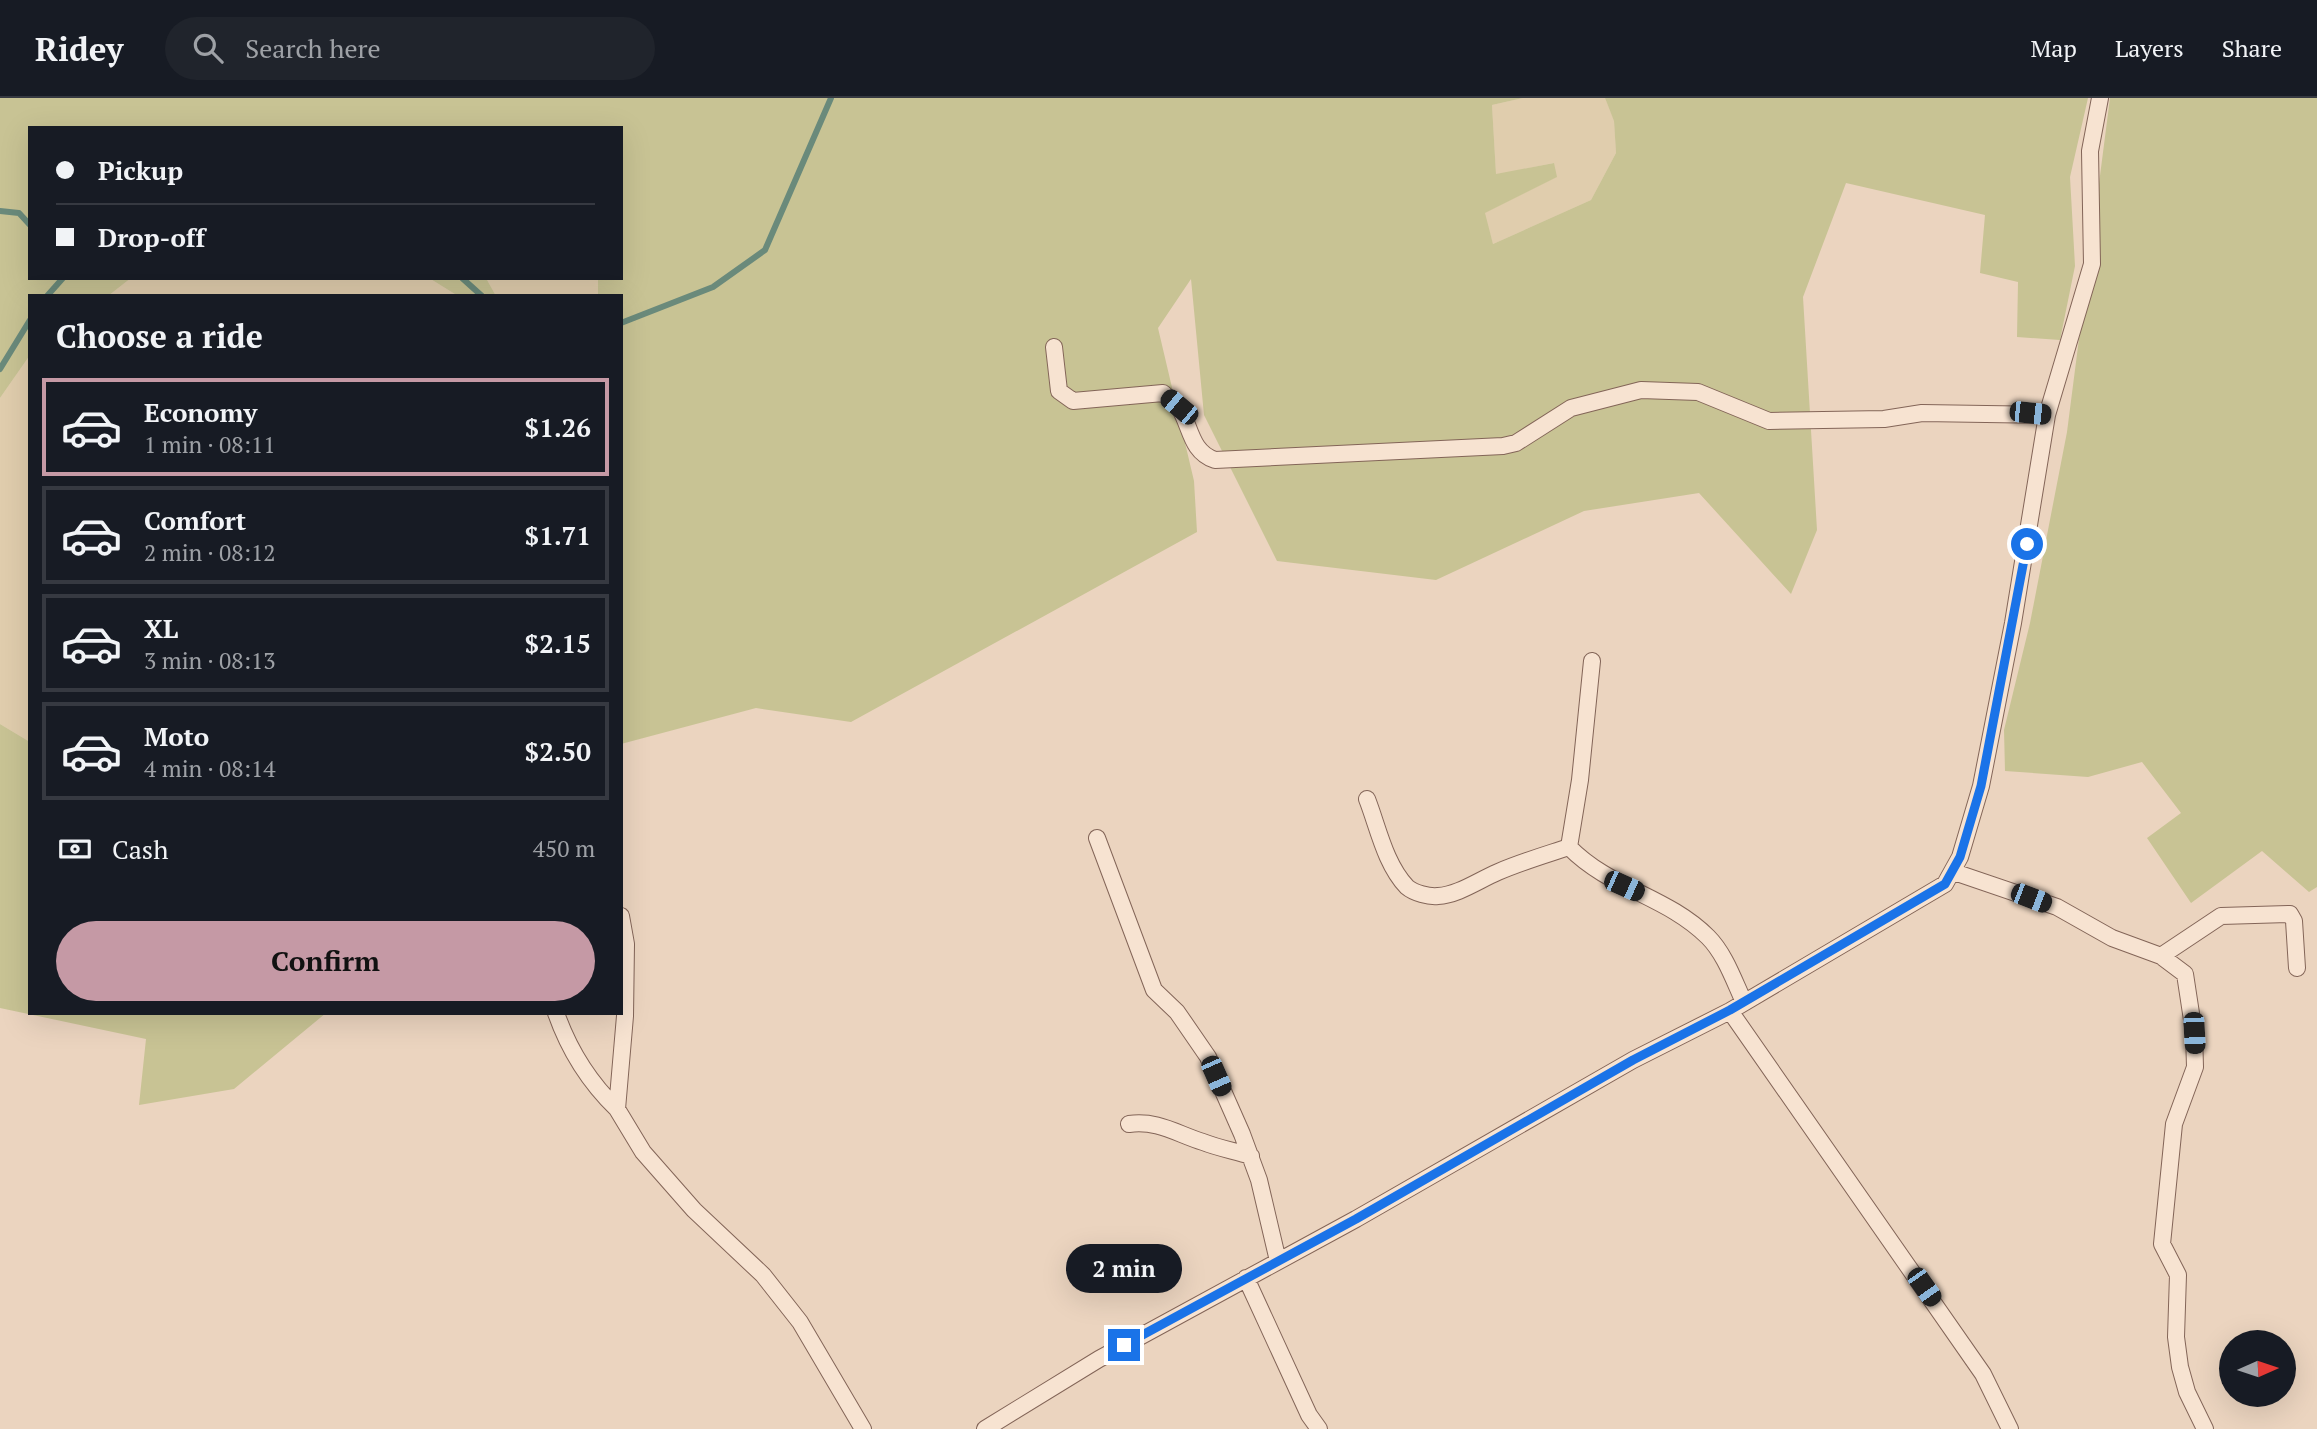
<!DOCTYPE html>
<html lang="en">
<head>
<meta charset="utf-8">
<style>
	body { margin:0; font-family:"PT Serif",serif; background:#20242c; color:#f1f3f6; height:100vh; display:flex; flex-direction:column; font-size:26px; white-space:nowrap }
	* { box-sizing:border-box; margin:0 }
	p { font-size:23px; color:#9ea1a6 }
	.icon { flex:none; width:38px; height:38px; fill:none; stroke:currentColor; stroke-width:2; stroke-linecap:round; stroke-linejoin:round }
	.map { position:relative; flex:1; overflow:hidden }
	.panel { position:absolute; left:28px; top:196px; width:595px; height:721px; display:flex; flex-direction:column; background:#171b24; border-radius:0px; box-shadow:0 7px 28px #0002 }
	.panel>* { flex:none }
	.top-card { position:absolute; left:28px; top:28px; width:595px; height:154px; border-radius:0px; box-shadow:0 7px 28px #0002; display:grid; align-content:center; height:154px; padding:0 28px; background:#171b24 }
	.needle { width:46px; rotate:87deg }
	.controls { position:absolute; left:2219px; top:1232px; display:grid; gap:14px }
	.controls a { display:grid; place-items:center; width:77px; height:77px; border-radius:50%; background:#171b24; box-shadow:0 7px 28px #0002; font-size:35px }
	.end { position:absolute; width:32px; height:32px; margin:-16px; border:9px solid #1a73e8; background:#fff; box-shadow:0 0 0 4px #fff }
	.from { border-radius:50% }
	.bubble { position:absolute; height:49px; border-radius:24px; background:#171b24; box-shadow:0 7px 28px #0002; font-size:23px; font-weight:700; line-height:49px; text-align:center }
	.car { position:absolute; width:21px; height:42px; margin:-21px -10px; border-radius:9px; box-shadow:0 0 5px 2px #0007; background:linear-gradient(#222 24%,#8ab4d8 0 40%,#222 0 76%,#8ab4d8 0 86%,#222 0) }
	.top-card b { display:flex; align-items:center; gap:24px; height:66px; font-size:26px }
	.top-card b+b { border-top:2px solid #363941 }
	.top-card i { width:18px; height:18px; background:#f1f3f6 }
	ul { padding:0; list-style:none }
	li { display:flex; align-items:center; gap:21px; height:98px; margin:0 14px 10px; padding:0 14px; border:4px solid #363941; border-radius:0px }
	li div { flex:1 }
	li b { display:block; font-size:26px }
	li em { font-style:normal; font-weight:700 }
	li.on { border-color:#c599a5 }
	li>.icon { width:63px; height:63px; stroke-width:1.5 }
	h2 { padding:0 28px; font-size:32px; line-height:84px }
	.pay { display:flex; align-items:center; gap:18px; height:77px; padding:0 28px; font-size:26px }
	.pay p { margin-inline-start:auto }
	.primary-button { display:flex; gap:14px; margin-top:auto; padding:14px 28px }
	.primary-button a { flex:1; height:80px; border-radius:42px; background:#c599a5; color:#111; font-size:28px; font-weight:700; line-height:80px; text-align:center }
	header { display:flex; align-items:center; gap:42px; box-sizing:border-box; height:98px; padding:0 35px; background:#171b24; border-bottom:2px solid #363941 }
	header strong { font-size:33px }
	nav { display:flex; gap:38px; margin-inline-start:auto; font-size:24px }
	.search { width:490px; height:63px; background:#20242c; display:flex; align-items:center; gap:18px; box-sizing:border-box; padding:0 24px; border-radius:38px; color:#9ea1a6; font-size:26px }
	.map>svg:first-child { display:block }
	.farmland { fill:#e0cdad }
	.green { fill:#c8c394 }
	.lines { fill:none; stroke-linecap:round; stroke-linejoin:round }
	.stream { stroke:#6a8a7b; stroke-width:6 }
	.minor-casing { stroke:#836558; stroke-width:18 }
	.minor { stroke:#f7e3d1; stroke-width:16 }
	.route { stroke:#1a73e8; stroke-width:9 }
</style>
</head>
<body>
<header>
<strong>Ridey</strong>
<div class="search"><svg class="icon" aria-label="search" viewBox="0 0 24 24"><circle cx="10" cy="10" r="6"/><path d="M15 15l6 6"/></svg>Search here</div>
<nav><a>Map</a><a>Layers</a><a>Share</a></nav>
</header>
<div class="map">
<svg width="2317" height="1331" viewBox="0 0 2317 1331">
	<rect width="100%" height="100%" fill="#ebd4bf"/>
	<path class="farmland" d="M1523,0h82l9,22 2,33 -25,47 -98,44 -9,-31 72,-36 -3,-14 -57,12 -4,-70z
		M131,180h298l29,18h-350z
		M486,180h112v18h-102z
		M30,257v387l-30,-18v-326z"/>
	<path class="green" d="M0,0h1523l-31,7 4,69 58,-11 3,14 -72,36 8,31 98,-44 25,-47 -2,-32 -9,-23h483l-18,79 5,89 -15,74 -43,-3 1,-55 -38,-9 5,-58 -139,-32 -43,114 14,233 -26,64 -92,-101 -115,18 -148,69 -159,-19 -73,-146 -13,-136 -33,49 36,153 3,51 -346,190 -95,-14 -135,36v-448h-23v-18h23v-150h-591v150h101l-23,18h-78v59l-30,43z
		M2110,0h207v789l-8,5 -47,-41 -71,52 -44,-65 34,-25 -39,-51 -54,15 -83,-6 -1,-41 26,-107 37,-191z
		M429,180h57l10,18h-38z
		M0,626l30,18v271h296l-92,76 -95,16 7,-66 -146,-31z"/>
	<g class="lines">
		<path class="stream" d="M0,113l19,2 11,12
			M462,180l20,18
			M47,198l16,-18
			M621,225l92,-36 52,-37 66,-152
			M0,271l30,-49"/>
		<defs>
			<path id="minor" d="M1054,249l5,44 14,10 90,-8c5,5 13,10 17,16 11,19 11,43 35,51l288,-14 13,-3 55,-35 70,-18 57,2 71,29 115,-2 38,-6 125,2
				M1592,563l-12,119 -11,67c41,42 98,49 139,90 17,17 26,44 36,65
				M1367,701c11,28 18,65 40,88 7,6 22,10 31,9 20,-1 41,-16 60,-24 23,-10 47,-17 71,-25
				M1097,740l57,152 23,22 31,45 34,77 17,46 19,81
				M1954,774l103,35 55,31 49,18 24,18 9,59 1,34 -21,57 -12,120 16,31 -2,62 4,30 7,25 18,37
				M621,818l5,28 -1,72 -8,93 26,43 51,58 69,65 37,47 63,107
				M2161,858l60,-40 69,-2 4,7 3,47
				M1730,913l253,363 27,55
				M556,915c13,37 33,69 61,96
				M1129,1026c29,-4 48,10 74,18 15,6 32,9 48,14
				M1246,1180l63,137 10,14
				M985,1331l114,-70 257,-140 277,-159 97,-49 215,-127 15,-27 21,-71 32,-163 34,-208 45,-151 -2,-113 10,-53"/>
		</defs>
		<use href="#minor" class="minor-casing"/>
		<use href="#minor" class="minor"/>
	</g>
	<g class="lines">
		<path class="route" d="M1124,1247l232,-126 277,-159 97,-50 215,-126 15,-27 21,-71 46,-242"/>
	</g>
</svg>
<div class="controls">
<a><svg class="needle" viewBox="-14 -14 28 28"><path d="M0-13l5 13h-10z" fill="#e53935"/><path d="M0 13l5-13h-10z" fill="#9ea1a6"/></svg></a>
</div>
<i class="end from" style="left:2027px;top:446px"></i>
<i class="end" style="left:1124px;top:1247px"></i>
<div class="bubble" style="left:1066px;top:1146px;width:116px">2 min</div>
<i class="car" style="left:1179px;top:309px;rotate:310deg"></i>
<i class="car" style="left:2030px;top:315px;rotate:96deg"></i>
<i class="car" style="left:1624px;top:788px;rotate:114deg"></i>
<i class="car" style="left:2031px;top:800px;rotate:111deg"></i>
<i class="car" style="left:2194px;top:935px;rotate:177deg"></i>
<i class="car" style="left:1216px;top:978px;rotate:156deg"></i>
<i class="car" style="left:1924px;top:1189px;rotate:145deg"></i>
<div class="top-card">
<b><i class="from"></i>Pickup</b>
<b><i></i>Drop-off</b>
</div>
<section class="panel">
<h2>Choose a ride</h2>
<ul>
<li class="on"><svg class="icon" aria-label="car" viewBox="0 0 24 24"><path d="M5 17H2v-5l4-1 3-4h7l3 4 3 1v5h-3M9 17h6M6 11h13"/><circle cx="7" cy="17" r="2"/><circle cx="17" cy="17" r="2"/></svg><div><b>Economy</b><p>1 min · 08:11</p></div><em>$1.26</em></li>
<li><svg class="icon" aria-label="car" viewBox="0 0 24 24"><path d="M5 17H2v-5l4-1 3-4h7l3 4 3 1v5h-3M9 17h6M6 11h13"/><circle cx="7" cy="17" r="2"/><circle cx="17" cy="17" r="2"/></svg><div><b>Comfort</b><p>2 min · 08:12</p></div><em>$1.71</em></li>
<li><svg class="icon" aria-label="car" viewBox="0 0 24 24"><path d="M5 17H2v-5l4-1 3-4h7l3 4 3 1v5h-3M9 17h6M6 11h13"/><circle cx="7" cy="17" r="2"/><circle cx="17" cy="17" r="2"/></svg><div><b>XL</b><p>3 min · 08:13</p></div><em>$2.15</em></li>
<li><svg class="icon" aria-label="car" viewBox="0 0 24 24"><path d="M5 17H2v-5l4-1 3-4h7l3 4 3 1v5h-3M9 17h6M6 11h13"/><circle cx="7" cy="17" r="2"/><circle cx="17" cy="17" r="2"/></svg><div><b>Moto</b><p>4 min · 08:14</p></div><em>$2.50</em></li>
</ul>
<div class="pay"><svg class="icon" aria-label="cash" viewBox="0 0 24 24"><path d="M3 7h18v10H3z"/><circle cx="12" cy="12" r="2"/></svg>Cash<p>450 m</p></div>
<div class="primary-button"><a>Confirm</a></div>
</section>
</div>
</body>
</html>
